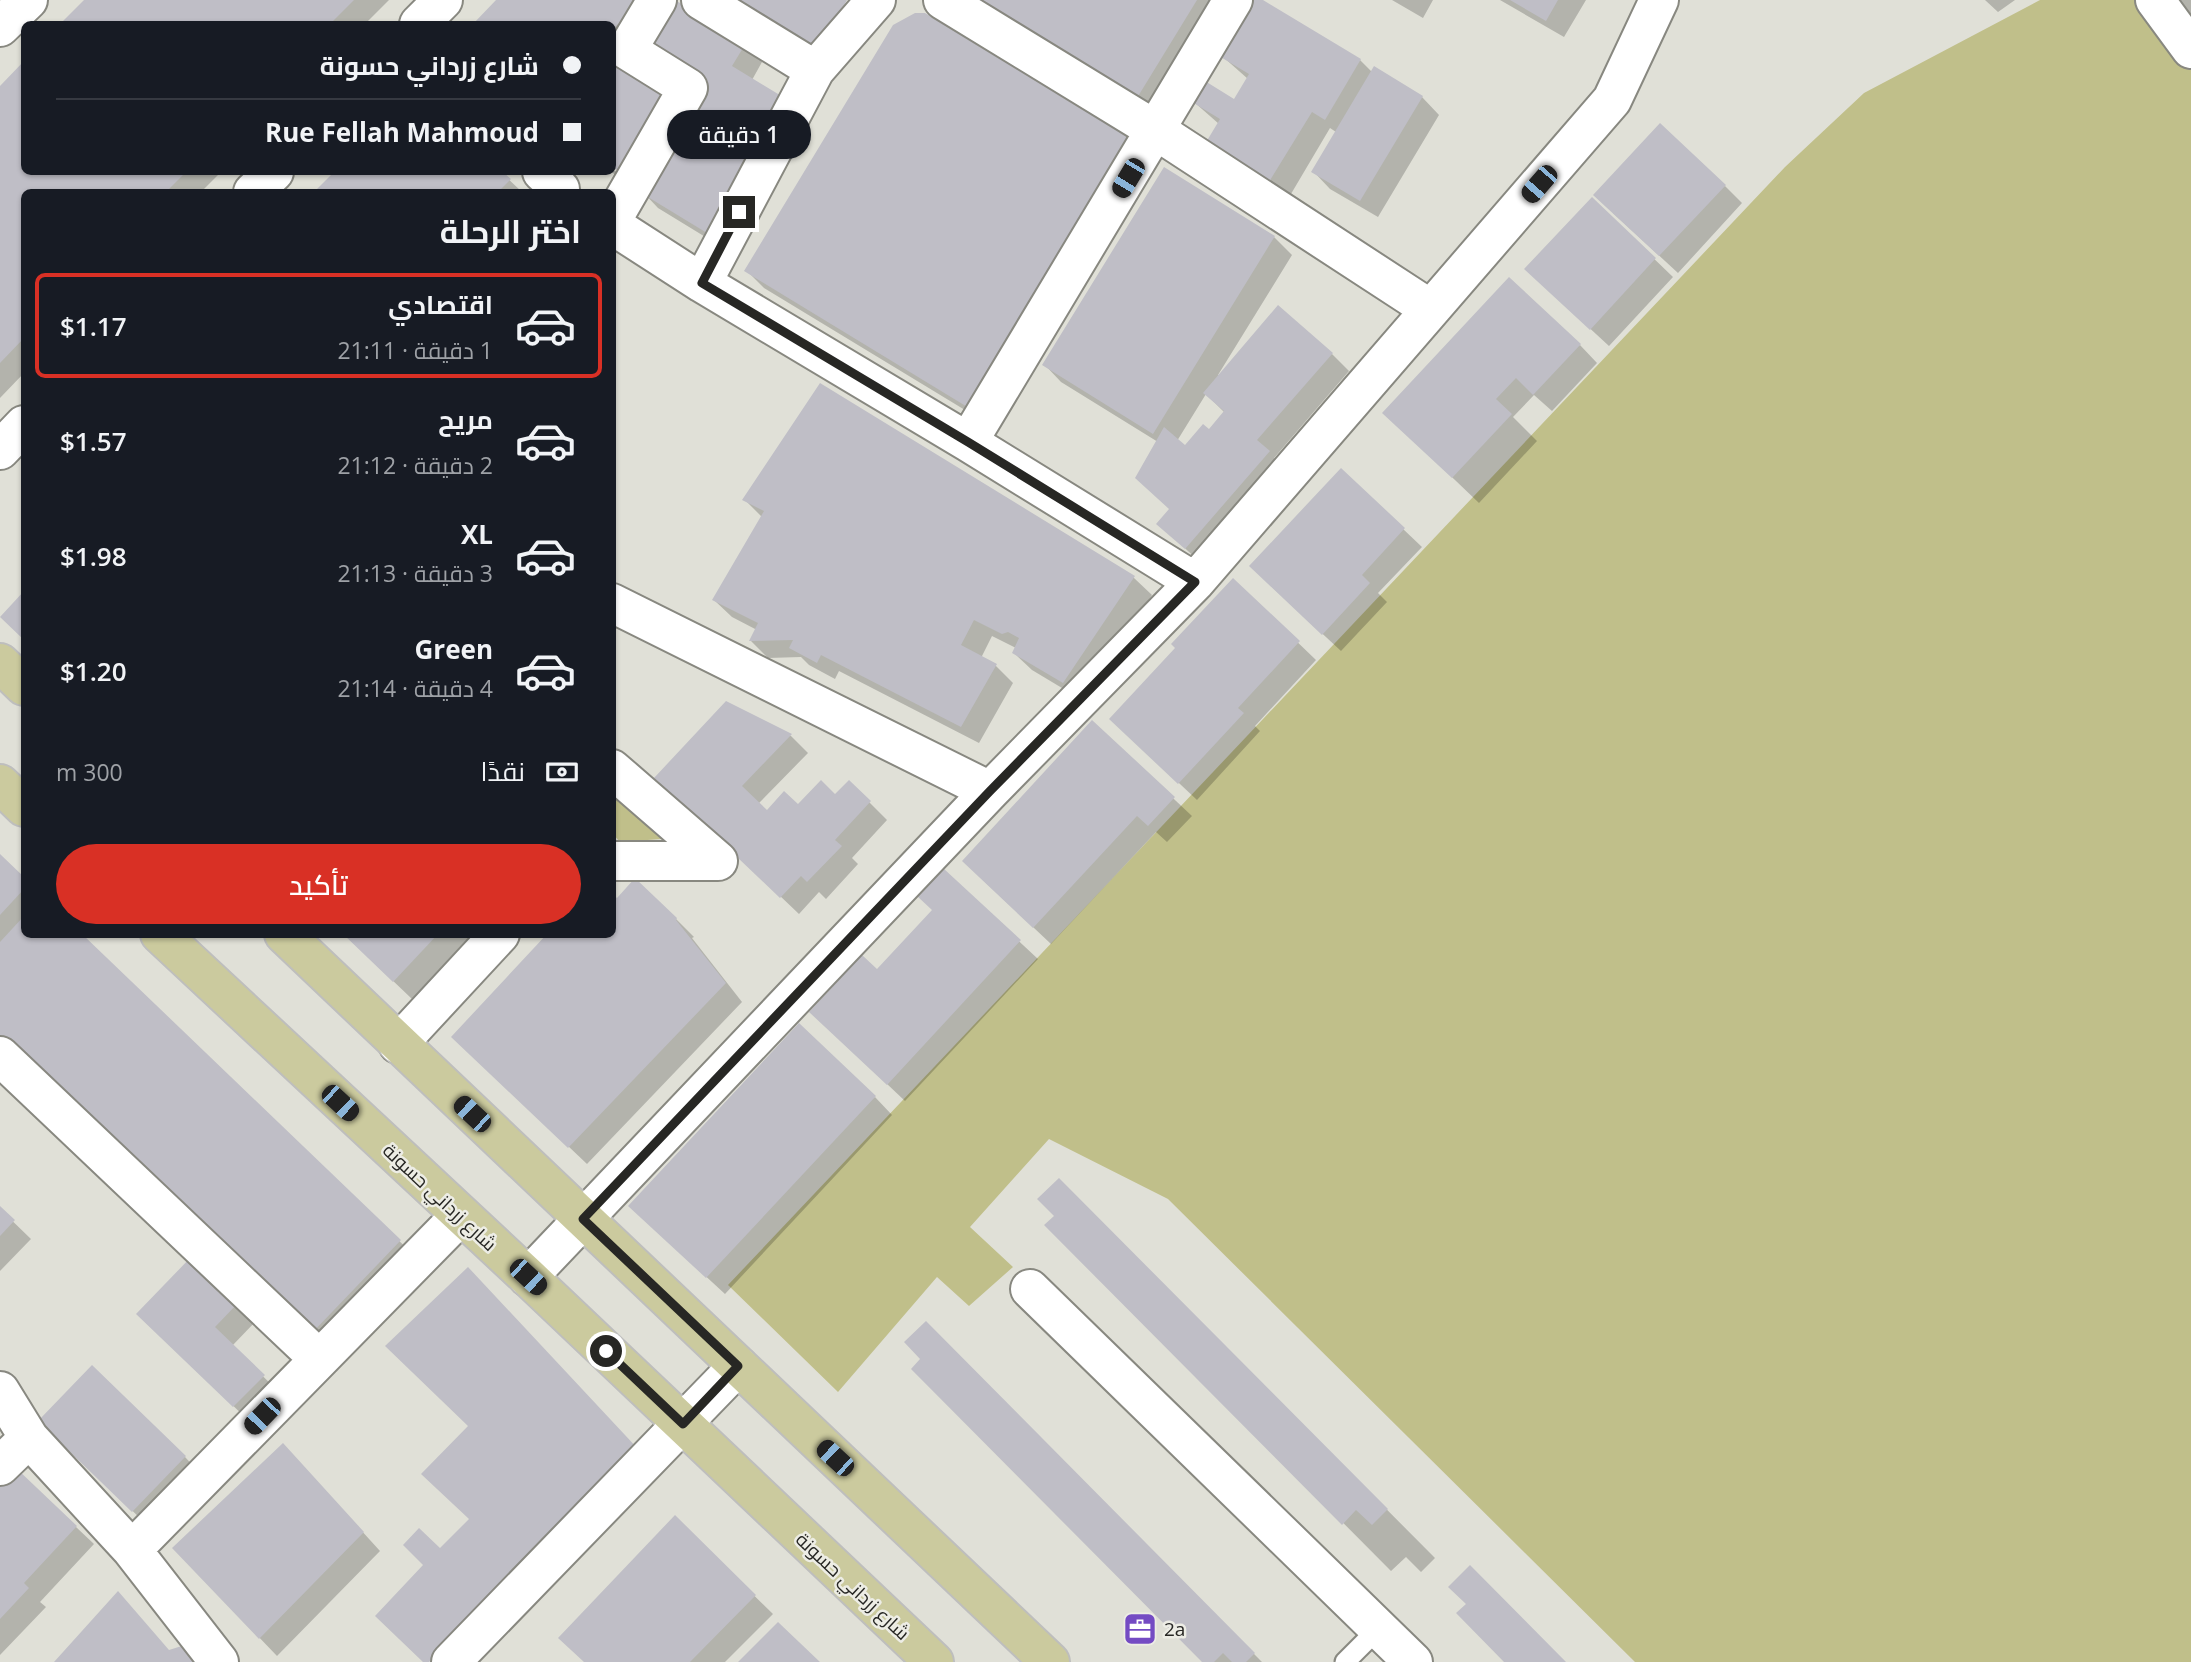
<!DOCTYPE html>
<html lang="ar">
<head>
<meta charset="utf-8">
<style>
	body { margin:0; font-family:"Open Sans",Cairo,sans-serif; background:#242831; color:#f1f3f6; direction:rtl; height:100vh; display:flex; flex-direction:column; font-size:26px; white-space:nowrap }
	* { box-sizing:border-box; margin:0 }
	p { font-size:23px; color:#9ea1a6 }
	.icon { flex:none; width:38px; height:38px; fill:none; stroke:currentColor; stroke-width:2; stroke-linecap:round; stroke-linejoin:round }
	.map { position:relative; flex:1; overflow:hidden; direction:ltr }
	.side { position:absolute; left:21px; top:189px; width:595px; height:749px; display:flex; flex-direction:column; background:#171b24; border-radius:10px; box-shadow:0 2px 5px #0004; direction:rtl }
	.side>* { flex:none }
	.top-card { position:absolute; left:21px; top:21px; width:595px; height:154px; border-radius:10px; box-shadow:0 2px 5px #0004; direction:rtl; display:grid; align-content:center; height:154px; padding:0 35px; background:#171b24 }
	.end { position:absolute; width:32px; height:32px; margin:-16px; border:9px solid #272724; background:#fff; box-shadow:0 0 0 4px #fff }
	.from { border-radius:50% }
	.bubble { position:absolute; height:49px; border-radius:24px; background:#171b24; box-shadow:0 2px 5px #0004; font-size:23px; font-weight:600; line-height:49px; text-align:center; direction:rtl }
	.car { position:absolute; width:21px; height:42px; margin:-21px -10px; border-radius:9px; box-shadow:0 0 5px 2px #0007; background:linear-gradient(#222 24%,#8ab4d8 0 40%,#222 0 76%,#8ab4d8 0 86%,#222 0) }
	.top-card b { display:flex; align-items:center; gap:24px; height:66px; font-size:26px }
	.top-card b+b { border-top:2px solid #363941 }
	.top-card i { width:18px; height:18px; background:#f1f3f6 }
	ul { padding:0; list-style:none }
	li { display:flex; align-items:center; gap:21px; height:105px; margin:0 14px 10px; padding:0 21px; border:4px solid transparent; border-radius:10px }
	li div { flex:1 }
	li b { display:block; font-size:26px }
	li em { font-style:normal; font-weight:600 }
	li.current { border-color:#d93025 }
	li>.icon { width:63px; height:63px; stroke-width:1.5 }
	h2 { padding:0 35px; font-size:32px; line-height:84px }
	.pay { display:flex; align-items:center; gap:18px; height:77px; padding:0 35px; font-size:26px }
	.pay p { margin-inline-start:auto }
	.action { display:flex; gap:14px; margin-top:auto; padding:14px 35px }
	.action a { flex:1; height:80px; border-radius:42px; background:#d93025; color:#fff; font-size:28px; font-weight:600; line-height:80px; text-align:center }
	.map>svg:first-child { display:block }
	.green { fill:#c0bf8a }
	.shadow { fill:#0003; fill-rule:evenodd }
	.building { fill:#bfbec6 }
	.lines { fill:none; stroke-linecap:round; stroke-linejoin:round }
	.lane-casing { stroke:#888880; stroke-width:23 }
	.street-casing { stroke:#888880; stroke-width:42 }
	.secondary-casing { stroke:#888880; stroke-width:42 }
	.primary-casing { stroke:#bebebd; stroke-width:42 }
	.lane { stroke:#fff; stroke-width:19 }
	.street { stroke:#fff; stroke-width:38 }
	.secondary { stroke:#fff; stroke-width:38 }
	.primary { stroke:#cbca9e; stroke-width:38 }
	.route { stroke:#272724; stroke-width:9 }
	.labels { text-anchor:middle; stroke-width:5; stroke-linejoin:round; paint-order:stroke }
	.street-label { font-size:19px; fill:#272724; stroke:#edede5 }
	.poi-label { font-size:19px; fill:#272724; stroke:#edede5; text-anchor:start }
</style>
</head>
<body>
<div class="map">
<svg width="2191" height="1662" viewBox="0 0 2191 1662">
	<rect width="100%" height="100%" fill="#e0e0d7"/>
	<path class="green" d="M2040,0h94l57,68v1594h-556l-467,-463 -119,-60 -79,88 43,40 -44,39 -32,-29 -99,115 -110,-107 1057,-1118 79,-74z
		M612,785l63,53 -55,4 -7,-8z"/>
	<path class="shadow" d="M87,0h302l-24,24h-302z
		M498,0l176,1 71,43 17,18 -10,18 -27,169 -67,-41 -17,-18 -30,-18 1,-3 25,15 -25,-19v-141h-137z
		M968,0h257l-70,114z
		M1255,0h5l100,60 12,12 50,25 17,18 -61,102 -48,-28 -17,-18 23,-39 -6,-4 -42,71 -63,-38 -6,-37 -25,-22 41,-1 13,-22 -26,-23z
		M1392,0h41l-10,18z
		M1500,0h86l-22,37z
		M1985,0h30l-17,12z
		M2175,0h16v24z
		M895,27l93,397 -224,-136 -18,-18z
		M24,64v108h197l-20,20h-177v181l-24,25v-309z
		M337,172h164l21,20h-205z
		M1725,186l17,17 -64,70 -65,-60z
		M1592,199l81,78 -64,69 -65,-60z
		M1274,237l18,18 -74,120 114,-21 17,17 -75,87 12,12 -83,95 -44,-41 12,-14 -13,-68 -97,-60 -17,-18zM1206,394l19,19 -16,18 -24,17 -8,-7z
		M1580,345l17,18 -45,48 -18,-16 -21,22 24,24 -58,62 -94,-90z
		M821,386l313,192 18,17 -70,105 -50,-30 -18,-17 2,-5 -24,-12 -11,22 15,8 17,17 -34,60 -140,-72 -4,8 -26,-14 -8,-8 -33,1 -17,-17 6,-11 -25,-13 -18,-17 48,-83 -17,-17z
		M1341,470l81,77 -44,46 9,9 -46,49 -72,-67z
		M1233,580l83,80 -61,66 5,5 -63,69 -68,-64 48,-88z
		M726,703l65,33 17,17 -50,51 9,8 69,-15 13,-15 38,38 -35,38 6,6 -32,35 -7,-7 -20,22 -125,-119z
		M1092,722l100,94 -25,26 -11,-10 -105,112 -69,-65z
		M0,856l24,23v55h55l339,325 -88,91 -330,-316z
		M943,870l95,89 -133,142 -76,-72 48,-57 57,-62z
		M617,900l59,19 18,18 -2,1 50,64 -155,162 -116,-110 141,-120z
		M344,934h128l-60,65z
		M875,1097l17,18 -167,179 -77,-71z
		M1059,1180l376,378 -14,14 -15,-15 -15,14 -344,-346 9,-9z
		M0,1209l31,30 -31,32z
		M192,1258l64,63 -24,25 49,48 -29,30 -96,-93z
		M926,1324l336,338h-57l-283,-303z
		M41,1421l144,36 17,18 -52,53z
		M300,1463l80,88 -103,105 -103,-108z
		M0,1488l76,39 18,17 -54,58 6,5 -46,48z
		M675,1518l98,96 -48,48h-140z"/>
	<path class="building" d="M84,0h270l-24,24h-270z
		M496,0h146l-30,30v-6h-139z
		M675,0l71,43 -14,23 56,34 -81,133 -69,-42 67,-109 -67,-41z
		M718,0h129l-31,54z
		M977,0h220l-60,98z
		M1253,0h10l98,59 -36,61 -13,-8 -43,70 -64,-38 15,-25 -28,-17 13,-21 29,18 15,-25 -30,-18z
		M1510,0h48l-12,21z
		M915,13h10l208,127 -164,268 -225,-137 149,-246z
		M615,60l64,37 -49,81 -18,-11v-104z
		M24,61v111h162l-20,20h-142v146l-24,25v-277z
		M1374,66l49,30 -63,105 -49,-29z
		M1660,123l66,62 -67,71 -66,-61z
		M1164,167l111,69 -122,198 -111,-69z
		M334,172h169l8,7 -13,13h-184z
		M1592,197l64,61 -66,72 -66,-61z
		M1509,277l72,67 -48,51 -17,-17 -20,21 16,15 -60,64 -70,-65z
		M1278,305l55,48 -76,87 13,11 -85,98 -29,-25 13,-15 -34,-31 29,-51 21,18 18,-21 6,5 15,-18 -21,-18z
		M820,383l315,193 -72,107 -51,-30 7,-15 -11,-6 -6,2 -28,-14 -13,25 36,19 -36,63 -140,-72 -4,8 -28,-15 4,-8 -44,1 9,-18 -46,-23 52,-89 -22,-11z
		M1341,468l64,60 -43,47 8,8 -48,52 -73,-69z
		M1233,578l67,63 -62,67 6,5 -66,71 -69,-65 66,-71 -4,-4z
		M24,591v49l-24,-23z
		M726,701l66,33 -50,52 25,24 17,-19 14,13 23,-24 14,14 14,-14 22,21 -36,39 7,6 -35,36 -6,-6 -21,22 -126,-120z
		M1092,720l83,77 -27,29 -11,-10 -104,112 -71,-67z
		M0,854l24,23v12l-24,26z
		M943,868l78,72 -134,145 -78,-73 53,-57 15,14 55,-59 -15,-14z
		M635,878l42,40 -1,2 50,63 -158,165 -117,-111 96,-103h65v-40l5,4z
		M24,916v18h58l319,306 -90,94 -311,-298v-94z
		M343,934h95l-45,48z
		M799,1023l77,73 -170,182 -78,-72z
		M1059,1178l329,331 -16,16 -16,-15 -14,15 -298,-300 10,-9 -17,-17z
		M0,1206l15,14 -15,16z
		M192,1256l47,46 -24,25 50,48 -32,32 -97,-93z
		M468,1267l171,183 -210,212h-6l-48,-46 48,-51 -20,-20 16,-17 21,20 29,-29 -48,-45 47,-48 -83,-80z
		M926,1321l329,332 -9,9h-14l-9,-9 -9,9h-12l-291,-293 9,-10 -16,-17z
		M92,1365l94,91 -54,56 -94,-91z
		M283,1443l81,89 -105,107 -87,-91z
		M16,1468l61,58 -53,57 5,5 -29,31v-133z
		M675,1515l81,80 -66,67h-106l-26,-24z
		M1470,1565l96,97h-62l-48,-49 10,-9 -18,-17z
		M118,1591l51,59 19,-6 16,18h-150z
		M778,1622l42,40h-82z"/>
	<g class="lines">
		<defs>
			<path id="lane" d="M1345,1662l33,-33"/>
			<path id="street" d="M701,0l114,70
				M943,0l214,131 273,178
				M2155,0l36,49
				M419,24l24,-24
				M0,27l28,-27
				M542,172l18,17
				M253,192l21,-20
				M612,220l76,-132 -61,-38 30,-50
				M612,225l90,58 266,159 227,140
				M702,283l113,-213 61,-70
				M968,442l265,-442
				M0,450l24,-25
				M612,603l378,188
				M612,769l106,92h-106
				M398,1044l102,-110
				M0,1056l318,302
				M528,1277l462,-486 205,-209 417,-482 47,-100
				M1030,1289l383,373
				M0,1391l29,47 103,112 87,112
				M0,1466l29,-28
				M132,1550l328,-334"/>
			<path id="secondary" d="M451,1662l287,-296"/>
			<path id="primary" d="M0,663l24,23
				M0,784l24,23
				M160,934l368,343 406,385
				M284,934l766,728"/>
		</defs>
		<use href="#lane" class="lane-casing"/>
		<use href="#street" class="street-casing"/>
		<use href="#secondary" class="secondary-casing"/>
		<use href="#primary" class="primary-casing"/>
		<use href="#lane" class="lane"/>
		<use href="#street" class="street"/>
		<use href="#secondary" class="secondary"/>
		<use href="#primary" class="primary"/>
	</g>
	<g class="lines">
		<path class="route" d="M606,1351l77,73 55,-58 -155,-147 407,-428 205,-209 -227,-140 -266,-159 37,-71"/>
	</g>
	<defs>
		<symbol id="office-square" viewBox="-11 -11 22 22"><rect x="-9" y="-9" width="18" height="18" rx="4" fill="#744bc3" stroke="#edede5"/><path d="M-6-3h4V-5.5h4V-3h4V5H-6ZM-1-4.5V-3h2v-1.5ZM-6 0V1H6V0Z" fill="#fff"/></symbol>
	</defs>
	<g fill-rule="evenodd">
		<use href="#office-square" x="1121" y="1610" width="38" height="38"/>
	</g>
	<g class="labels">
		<g class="street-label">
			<text transform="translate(440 1197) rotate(43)" y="7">شارع زرداني حسونة</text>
			<text transform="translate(853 1586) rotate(43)" y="7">شارع زرداني حسونة</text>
		</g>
		<g class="poi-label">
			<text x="1164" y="1636">2a</text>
		</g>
	</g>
</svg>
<i class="end from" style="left:606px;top:1351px"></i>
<i class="end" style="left:739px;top:212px"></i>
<div class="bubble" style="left:667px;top:110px;width:144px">1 دقيقة</div>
<i class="car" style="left:1128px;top:178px;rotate:211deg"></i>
<i class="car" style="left:1539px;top:184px;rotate:221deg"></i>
<i class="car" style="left:340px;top:1103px;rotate:133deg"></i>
<i class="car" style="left:472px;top:1114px;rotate:313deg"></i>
<i class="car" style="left:528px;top:1277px;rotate:133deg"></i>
<i class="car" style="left:262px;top:1416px;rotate:224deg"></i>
<i class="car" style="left:835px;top:1458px;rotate:313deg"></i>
<div class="top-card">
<b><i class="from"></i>شارع زرداني حسونة</b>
<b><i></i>Rue Fellah Mahmoud</b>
</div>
<section class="side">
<h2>اختر الرحلة</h2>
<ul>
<li class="current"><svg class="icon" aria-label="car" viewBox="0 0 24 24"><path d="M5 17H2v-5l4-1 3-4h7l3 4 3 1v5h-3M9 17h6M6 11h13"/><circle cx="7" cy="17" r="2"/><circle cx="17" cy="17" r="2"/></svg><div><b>اقتصادي</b><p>1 دقيقة · 21:11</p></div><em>$1.17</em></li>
<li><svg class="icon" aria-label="car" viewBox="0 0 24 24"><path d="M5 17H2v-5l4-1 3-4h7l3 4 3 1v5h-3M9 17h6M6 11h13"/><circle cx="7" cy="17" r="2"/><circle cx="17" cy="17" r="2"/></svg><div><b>مريح</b><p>2 دقيقة · 21:12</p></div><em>$1.57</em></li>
<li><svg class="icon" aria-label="car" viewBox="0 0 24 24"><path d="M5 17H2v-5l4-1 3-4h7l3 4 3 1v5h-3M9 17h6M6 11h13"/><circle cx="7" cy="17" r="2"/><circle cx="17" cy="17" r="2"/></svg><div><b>XL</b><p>3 دقيقة · 21:13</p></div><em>$1.98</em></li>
<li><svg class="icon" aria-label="car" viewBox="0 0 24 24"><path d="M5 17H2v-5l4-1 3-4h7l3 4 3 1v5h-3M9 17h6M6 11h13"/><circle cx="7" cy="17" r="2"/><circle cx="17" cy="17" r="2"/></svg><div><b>Green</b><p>4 دقيقة · 21:14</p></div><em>$1.20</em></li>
</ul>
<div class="pay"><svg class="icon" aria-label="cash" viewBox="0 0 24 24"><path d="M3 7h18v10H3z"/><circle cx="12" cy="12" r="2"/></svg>نقدًا<p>300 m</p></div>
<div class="action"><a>تأكيد</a></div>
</section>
</div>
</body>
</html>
